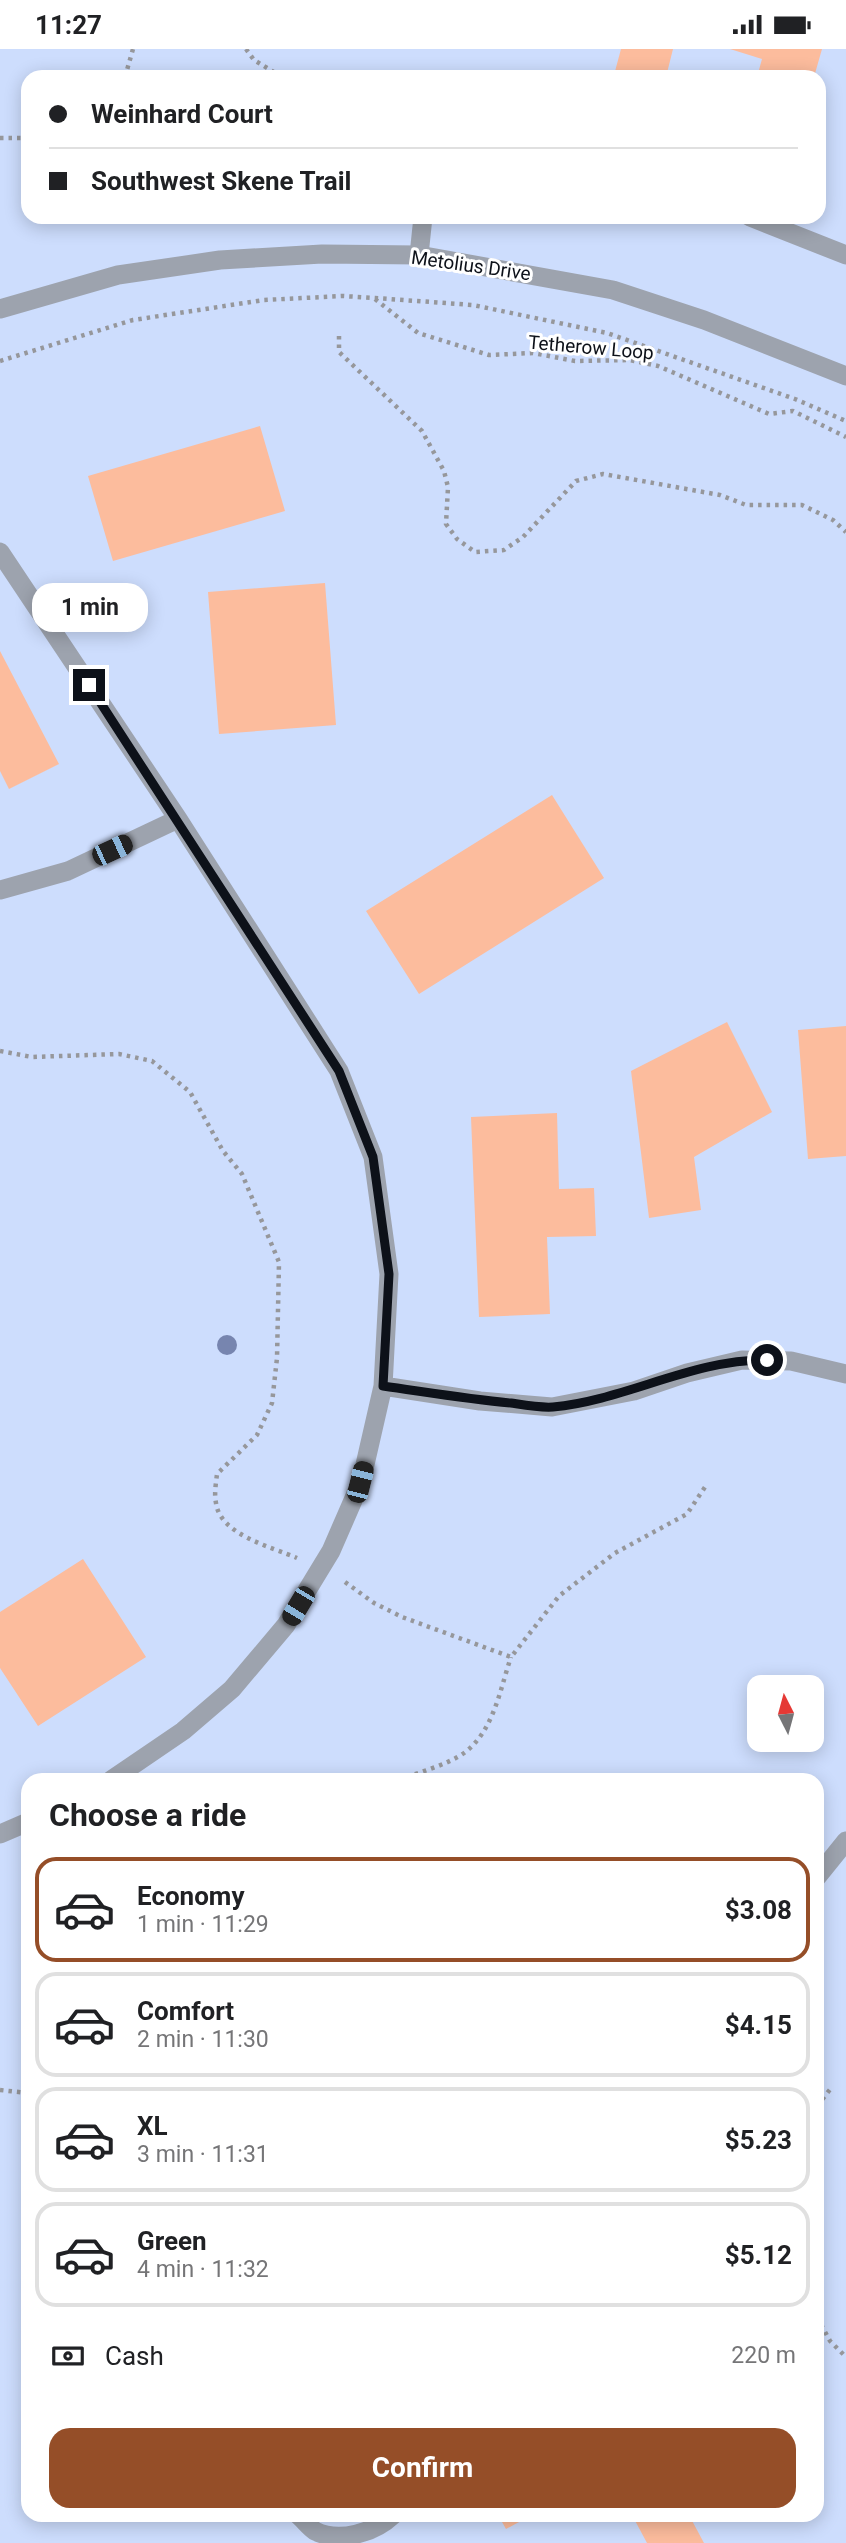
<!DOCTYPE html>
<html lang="en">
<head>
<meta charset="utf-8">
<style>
	body { margin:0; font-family:Roboto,sans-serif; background:#f6f6f6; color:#202124; height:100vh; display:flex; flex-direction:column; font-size:26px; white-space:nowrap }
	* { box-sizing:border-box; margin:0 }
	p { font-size:23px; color:#757577 }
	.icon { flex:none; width:38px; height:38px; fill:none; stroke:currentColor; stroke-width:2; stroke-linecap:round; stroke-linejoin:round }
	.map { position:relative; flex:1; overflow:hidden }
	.panel { position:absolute; left:21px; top:1724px; width:803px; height:749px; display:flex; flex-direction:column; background:#fff; border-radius:21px; box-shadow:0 4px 18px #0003 }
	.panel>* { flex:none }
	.hud { position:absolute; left:21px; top:21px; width:805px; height:154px; border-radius:21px; box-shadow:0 4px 18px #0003; display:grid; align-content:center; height:154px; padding:0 28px; background:#fff }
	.needle { width:46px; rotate:354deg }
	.controls { position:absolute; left:747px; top:1626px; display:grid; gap:14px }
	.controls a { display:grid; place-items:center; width:77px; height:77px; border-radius:14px; background:#fff; box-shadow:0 4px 18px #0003; font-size:35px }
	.end { position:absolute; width:32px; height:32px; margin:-16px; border:9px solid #0d1119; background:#fff; box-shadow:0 0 0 4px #fff }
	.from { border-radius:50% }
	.bubble { position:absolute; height:49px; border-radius:21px; background:#fff; box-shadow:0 4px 18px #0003; font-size:23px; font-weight:700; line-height:49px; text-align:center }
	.car { position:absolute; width:21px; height:42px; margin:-21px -10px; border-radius:9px; box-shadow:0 0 5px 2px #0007; background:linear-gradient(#222 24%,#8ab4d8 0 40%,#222 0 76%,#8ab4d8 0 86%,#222 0) }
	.hud b { display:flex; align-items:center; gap:24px; height:66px; font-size:26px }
	.hud b+b { border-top:2px solid #e0e0e0 }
	.hud i { width:18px; height:18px; background:#202124 }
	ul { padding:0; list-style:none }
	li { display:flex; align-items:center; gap:21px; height:105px; margin:0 14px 10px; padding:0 14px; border:4px solid #e0e0e0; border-radius:21px }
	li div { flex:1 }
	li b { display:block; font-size:26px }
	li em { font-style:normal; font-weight:700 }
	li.active { border-color:#954e28 }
	li>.icon { width:63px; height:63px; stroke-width:1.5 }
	h2 { padding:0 28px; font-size:32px; line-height:84px }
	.pay { display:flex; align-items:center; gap:18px; height:77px; padding:0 28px; font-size:26px }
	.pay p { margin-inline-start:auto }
	.cta { display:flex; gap:14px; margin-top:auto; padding:14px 28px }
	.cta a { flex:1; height:80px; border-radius:21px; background:#954e28; color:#fff; font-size:28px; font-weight:700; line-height:80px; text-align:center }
	.status { display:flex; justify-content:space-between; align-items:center; height:49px; padding:0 35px; background:#fff; direction:ltr }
	.status svg { height:19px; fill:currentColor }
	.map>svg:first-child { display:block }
	.green { fill:#cdddfd; fill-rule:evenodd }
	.building { fill:#fcbc9d }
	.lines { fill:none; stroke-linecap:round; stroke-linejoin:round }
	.path { stroke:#96979b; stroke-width:4.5; stroke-dasharray:3.5 5; stroke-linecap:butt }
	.minor { stroke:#9da3ae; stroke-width:19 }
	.tertiary { stroke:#9da3ae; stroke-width:19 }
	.tree { fill:#7785af }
	.route { stroke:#0d1119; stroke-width:9 }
	.labels { text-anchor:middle; stroke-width:6; stroke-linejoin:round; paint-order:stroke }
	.street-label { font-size:19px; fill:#0d1119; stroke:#fff }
</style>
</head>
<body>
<div class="status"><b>11:27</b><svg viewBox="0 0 49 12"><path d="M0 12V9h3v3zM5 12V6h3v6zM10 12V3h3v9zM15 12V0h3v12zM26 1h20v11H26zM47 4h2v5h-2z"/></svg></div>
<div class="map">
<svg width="846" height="2494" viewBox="0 0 846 2494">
	<rect width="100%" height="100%" fill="#fafafa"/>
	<path class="green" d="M0,0h846v2494h-846zM28,28h791v140h-791zM760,1638h52v52h-52zM28,1731h789v735h-789z"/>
	<path class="building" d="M621,0h52l-7,28 -52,-2z
		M730,0h92l-8,28h-57l5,-18z
		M260,377l25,85 -172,50 -25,-85z
		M325,534l11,142 -117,9 -11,-142z
		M0,602l59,113 -50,25 -9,-18z
		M552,746l52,83 -185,116 -53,-83z
		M727,973l45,90 -78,45 7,53 -52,8 -18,-147z
		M846,977v130l-38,3 -10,-129z
		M557,1064l2,76 35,-1 2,48 -49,1 3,77 -71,3 -8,-200z
		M83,1510l63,98 -108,69 -38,-58v-56z
		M498,2466h34l-26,14z
		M632,2466h57l15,28h-57z"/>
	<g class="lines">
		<path class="path" d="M246,0l8,11 28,17
			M125,28l8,-28
			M0,89h28
			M375,250l43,34 71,22 44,-2 42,8 55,-1 28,6 111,48 24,-3 53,26
			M339,287v16l83,79 22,40 4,16 -2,37 11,15 18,13 29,-2 19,-13 53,-56 27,-7 117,21 26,10h56l31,15 13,12
			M0,312l133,-41 131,-20 79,-4 32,2 98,7 134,28 188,66 51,22
			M0,1002l32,6 87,-3 33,7 38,31 33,59 19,23 37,88 -2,96 -5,45 -15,32 -40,39c-1,9 -3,20 -1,29 4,32 56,44 81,55
			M345,1533l29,21 28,14 109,40 48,-61 56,-43 72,-39 18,-27
			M399,1731c20,-8 48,-15 65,-27 30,-22 36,-64 47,-96
			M0,2041l28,3
			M817,2057l15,-19
			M817,2268l13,24 16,16"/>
		<path class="minor" d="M750,168l96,38
			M419,206l4,-38
			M0,503l178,267 161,252 34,86 16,117 -6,112 -22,96 -30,69 -45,74 -54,64 -49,42 -72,49
			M0,841l68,-19 110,-52
			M383,1337l97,15 72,6 82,-16 53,-18 55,-13 49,1 55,13
			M0,1785l28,-12
			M817,1828l29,-36
			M298,2466c6,5 11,12 17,16 24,12 59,2 78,-16"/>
		<path class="tertiary" d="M0,260l118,-34 102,-15 102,-6 97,1 194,35 91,30 142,56"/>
	</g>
	<circle class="tree" cx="227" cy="1296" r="10"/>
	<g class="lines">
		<path class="route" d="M89,636l250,386 34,86 16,117 -6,112c43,6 85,13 128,17 13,2 29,5 42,4 73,-7 140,-48 214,-47"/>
	</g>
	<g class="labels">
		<g class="street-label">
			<text transform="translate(471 216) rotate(8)" y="7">Metolius Drive</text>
			<text transform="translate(591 298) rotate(5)" y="7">Tetherow Loop</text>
		</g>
	</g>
</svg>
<div class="controls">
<a><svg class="needle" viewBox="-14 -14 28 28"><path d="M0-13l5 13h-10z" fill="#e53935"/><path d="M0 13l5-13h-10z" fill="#757577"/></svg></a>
</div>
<i class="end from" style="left:767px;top:1311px"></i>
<i class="end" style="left:89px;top:636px"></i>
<div class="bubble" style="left:32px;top:534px;width:116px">1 min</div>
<i class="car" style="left:112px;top:801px;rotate:65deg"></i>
<i class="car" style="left:360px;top:1433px;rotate:14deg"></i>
<i class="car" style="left:298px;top:1557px;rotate:211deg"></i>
<div class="hud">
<b><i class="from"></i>Weinhard Court</b>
<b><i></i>Southwest Skene Trail</b>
</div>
<section class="panel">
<h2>Choose a ride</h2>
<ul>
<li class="active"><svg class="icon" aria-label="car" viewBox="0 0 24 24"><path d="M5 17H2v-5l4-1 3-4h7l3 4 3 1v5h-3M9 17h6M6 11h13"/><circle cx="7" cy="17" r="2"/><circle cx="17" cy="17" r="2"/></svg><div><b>Economy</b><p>1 min · 11:29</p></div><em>$3.08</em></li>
<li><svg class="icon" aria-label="car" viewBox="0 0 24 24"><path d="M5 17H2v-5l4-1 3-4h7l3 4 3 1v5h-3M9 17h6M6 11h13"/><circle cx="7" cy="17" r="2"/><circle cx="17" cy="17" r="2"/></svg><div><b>Comfort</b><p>2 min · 11:30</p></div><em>$4.15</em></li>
<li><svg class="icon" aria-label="car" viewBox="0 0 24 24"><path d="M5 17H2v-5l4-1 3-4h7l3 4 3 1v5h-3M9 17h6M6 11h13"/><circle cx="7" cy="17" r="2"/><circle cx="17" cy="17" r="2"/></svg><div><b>XL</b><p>3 min · 11:31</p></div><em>$5.23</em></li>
<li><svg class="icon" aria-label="car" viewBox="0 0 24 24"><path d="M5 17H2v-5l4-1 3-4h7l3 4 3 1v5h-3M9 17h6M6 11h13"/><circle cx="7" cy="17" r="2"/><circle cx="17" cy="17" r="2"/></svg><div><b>Green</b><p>4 min · 11:32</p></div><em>$5.12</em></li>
</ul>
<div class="pay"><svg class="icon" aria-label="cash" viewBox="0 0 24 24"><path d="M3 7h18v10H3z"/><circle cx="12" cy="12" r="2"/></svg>Cash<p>220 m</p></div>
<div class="cta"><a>Confirm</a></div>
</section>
</div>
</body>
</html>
